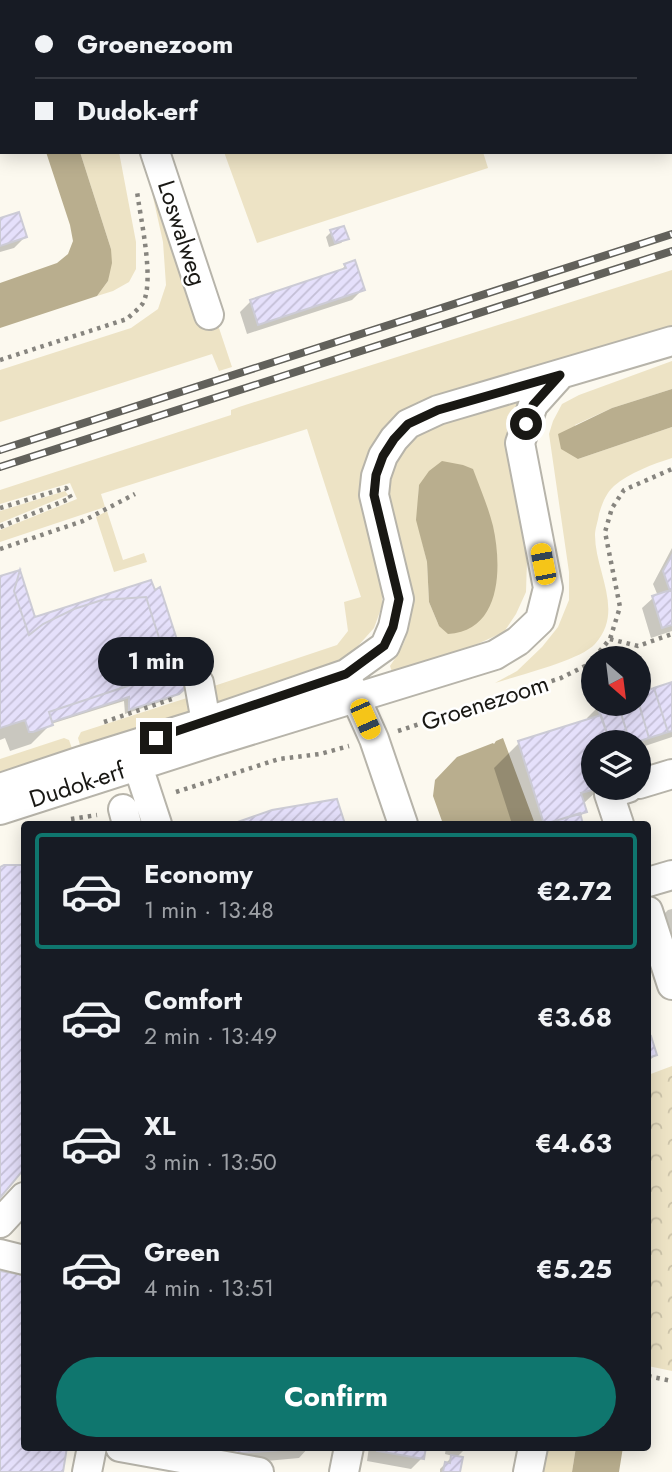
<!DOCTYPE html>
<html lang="en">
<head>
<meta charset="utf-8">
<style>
	body { margin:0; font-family:Jost,sans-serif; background:#20242c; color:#f1f3f6; height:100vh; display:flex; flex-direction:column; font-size:26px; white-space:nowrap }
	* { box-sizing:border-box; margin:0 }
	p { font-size:23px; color:#9ea1a6 }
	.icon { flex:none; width:38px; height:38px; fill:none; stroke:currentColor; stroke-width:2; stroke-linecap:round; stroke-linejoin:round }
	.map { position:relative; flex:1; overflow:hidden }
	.panel { position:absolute; left:21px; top:821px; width:630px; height:630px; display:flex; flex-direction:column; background:#171b24; border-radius:7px; box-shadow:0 4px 18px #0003 }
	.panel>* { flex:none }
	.banner { position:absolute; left:0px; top:0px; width:672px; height:154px; box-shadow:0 4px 18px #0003; display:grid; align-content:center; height:154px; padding:0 35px; background:#171b24 }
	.needle { width:46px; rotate:152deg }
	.fabs { position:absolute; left:581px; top:646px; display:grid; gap:14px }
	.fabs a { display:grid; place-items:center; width:70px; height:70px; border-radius:50%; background:#171b24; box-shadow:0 4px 18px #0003; font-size:35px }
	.end { position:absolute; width:32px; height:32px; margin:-16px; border:9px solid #191814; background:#fff; box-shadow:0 0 0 4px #fff }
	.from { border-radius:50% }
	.bubble { position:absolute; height:49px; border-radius:24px; background:#171b24; box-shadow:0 4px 18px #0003; font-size:23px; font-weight:700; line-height:49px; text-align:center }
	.car { position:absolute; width:21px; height:42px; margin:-21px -10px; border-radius:9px; box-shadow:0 0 5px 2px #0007; background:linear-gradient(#f5c518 24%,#345 0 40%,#f5c518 0 76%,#345 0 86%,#f5c518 0) }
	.banner b { display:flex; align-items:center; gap:24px; height:66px; font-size:26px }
	.banner b+b { border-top:2px solid #363941 }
	.banner i { width:18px; height:18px; background:#f1f3f6 }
	ul { padding:12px 0 0; list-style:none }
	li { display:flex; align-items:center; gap:21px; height:116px; margin:0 14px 10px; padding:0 21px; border:4px solid transparent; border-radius:7px }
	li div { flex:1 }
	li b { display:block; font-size:26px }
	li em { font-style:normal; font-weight:700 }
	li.current { border-color:#0f766e }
	li>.icon { width:63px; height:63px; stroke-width:1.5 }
	.button { display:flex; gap:14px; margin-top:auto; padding:14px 35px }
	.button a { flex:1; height:80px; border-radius:42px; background:#0f766e; color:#fff; font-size:28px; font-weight:700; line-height:80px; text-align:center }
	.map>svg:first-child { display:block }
	.grass { fill:#ede3c5; fill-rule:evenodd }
	.park { fill:url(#park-crowns) }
	.water { fill:#b9ae8e }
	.shadow { fill:#0003 }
	.building { fill:url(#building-hatch); stroke:#cccbd5; stroke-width:2 }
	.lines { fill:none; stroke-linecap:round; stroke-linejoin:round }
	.minor-casing { stroke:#b7b4aa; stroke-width:32 }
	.path { stroke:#87857f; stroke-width:4.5; stroke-dasharray:3.5 5; stroke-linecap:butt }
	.minor { stroke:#fff; stroke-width:28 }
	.rail-casing { stroke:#62615b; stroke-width:8 }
	.rail { stroke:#fff; stroke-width:5; stroke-dasharray:16; stroke-linecap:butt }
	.route { stroke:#191814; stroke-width:9 }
	.labels { text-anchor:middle; stroke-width:5; stroke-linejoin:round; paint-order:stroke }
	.street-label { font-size:24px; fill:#191814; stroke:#fff }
</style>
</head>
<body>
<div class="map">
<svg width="672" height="1472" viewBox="0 0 672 1472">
	<defs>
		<pattern id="park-crowns" width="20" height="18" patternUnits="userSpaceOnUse" patternTransform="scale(1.75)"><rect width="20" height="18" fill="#ede3c5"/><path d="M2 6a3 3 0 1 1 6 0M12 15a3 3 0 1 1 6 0" fill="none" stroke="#cbc2a8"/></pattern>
		<pattern id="building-hatch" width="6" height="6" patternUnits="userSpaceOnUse" patternTransform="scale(1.75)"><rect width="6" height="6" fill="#e5e0fb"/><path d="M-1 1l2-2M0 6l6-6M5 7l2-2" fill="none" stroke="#c4bfd6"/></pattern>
	</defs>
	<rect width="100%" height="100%" fill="#fcf9ef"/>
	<path class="grass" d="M80,152h39l17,90v27l-7,13 -16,9 -16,5 11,-15 3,-32z
		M143,152l72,164 17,51 -13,4 -7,-17 -212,68v-52l131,-42 27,-19 8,-24 -3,-43z
		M224,152h259l5,16 -231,75z
		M672,270v57l-182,58 -125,83 -6,30 23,84v24l-8,22 -24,27 -42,23 -93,27 -3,-16 2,-3 123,-41 11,-14 -4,-29 17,-5 -54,-168 -206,65 4,13 -105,35v-12l77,-31 -7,-16 -70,21v-14l231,-75v-5l8,-3z
		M672,361v28l-60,19 -37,17 3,34 94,-32v31c-19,6 -43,15 -58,28 -8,7 -12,18 -15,28 -1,7 -4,15 -4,21 0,37 30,76 0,109 -16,17 -76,31 -100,39l22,-12 25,-24 16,-20 11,-27v-28l-20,-138 4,-13 9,-17 17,-9z
		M527,394l-4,115 4,51 -1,32 -10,22 -12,18 -31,14 -80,29 -3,-9c11,-16 18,-26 18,-46l-20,-112 1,-20 5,-20 8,-16 20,-20 34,-16zM419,485l20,141 -10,-24 -2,-40 -10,-42z
		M65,491l3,4 -68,28v-12z
		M107,511l16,49 21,-7 3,9 -33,10 -18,-55z
		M190,697l4,11 -8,10 -104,34 -4,-14 3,-6z
		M64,738l5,2 5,14 -74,25v-20z
		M543,1447h33l-4,25h-33z"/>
	<path class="park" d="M672,1066v305l-24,-5v-49l1,-10 -1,-48v-184z"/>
	<path class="water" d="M46,152h34l31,97 1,14 -4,18 -11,15 -97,32v-45l57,-20 11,-9 5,-13 -3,-16z
		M672,389v38l-94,32 -17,-10 -3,-15 54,-26z
		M442,461l21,4 10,4c7,19 15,37 20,57 9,40 9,105 -45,108l-9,-8 -10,-24 -2,-40 -11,-42 3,-35 10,-14z
		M503,738l32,86h-92l-10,-28 2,-16 22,-23 36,-14 1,1 2,-3z
		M576,1447h47l-4,25h-47z"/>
	<path class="shadow" d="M480,0h44l-4,2h-39z
		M538,0h18l-3,2h-15z
		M0,220l25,17 -11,11 -14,4z
		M343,228l4,10 -6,5 -12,4 -3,-10 5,-5z
		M345,266l18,23 -11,11 -105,34 -7,-22 11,-11 88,-29z
		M672,548v83l-21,7 -9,-30 11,-10 5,-2 -5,-12z
		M0,578l34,41 149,70 -11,9 -47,16 -1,-13 -73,23 -20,20 -21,7 -5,-13 -5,2z
		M672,684v53l-33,11v-6h-46v46h7l-17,16 2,7 -6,7 2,6h-69l-18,-56 25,-25 69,-22 -1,-3 11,-11 13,-3h28v-9z
		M335,801l8,23h-106l36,-12z
		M24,866v300l-24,29v-326z
		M672,909v57l-15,-45 11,-11z
		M648,1032l7,23 -7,7z
		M0,1272l24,5v170l37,25h-61z
		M148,1447h161l-10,11 -33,3z
		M369,1447h55l-2,11 -11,11 -44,-8z
		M446,1447h17v4l-6,6 1,15h-18v-3l13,-13 -8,-2z"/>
	<path class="building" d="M19,212l8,25 -27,9v-28z
		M344,226l5,13 -14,4 -5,-13z
		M355,260l10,30 -107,35 -8,-25 96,-32 -2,-4z
		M672,555v36h-2l-7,-20z
		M20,570l-6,21 15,44 14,-11 31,-15 28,-9 44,-3 24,75 -121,40 4,13 -20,7h-4l-4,-12 -25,8v-152z
		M20,570l15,47 116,-37 4,10 5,-3 29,90 -3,11 -7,6 -50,16v-13l-77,25 -3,-10 121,-40 -24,-75 -44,3 -28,9 -31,15 -14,11 -15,-44z
		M670,590l2,1v34l-10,3 -10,-32z
		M672,682v49l-4,1 -14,-44z
		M654,688l14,44 -19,6 -10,-34v-11z
		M605,704h13l12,38h-20l-13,-36z
		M618,704h21l10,34 -12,4h-7z
		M601,715l9,27h-17v46h6l-18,5 6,19 -43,12 -26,-83z
		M337,799l8,25h-113l40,-14z
		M580,813l3,11h-37z
		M4,865h20v304l-24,29v-331z
		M651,1036l6,19 -9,3v-21z
		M0,1271l24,4v172h43l-4,25h-63z
		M203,1447h76l1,3 -41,3z
		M377,1447h49l-2,12 -47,-8z
		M451,1455l12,2 -3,15h-17l2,-10 5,1z"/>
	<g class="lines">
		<defs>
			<path id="minor" d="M106,0l1,2
				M155,152l54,163
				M199,683l7,39
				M349,683l25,56 29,85
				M132,748l25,76
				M639,784l33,-10
				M0,788l81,-27 125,-39 140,-48 39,-28 8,-19 6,-28 -25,-104 2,-19 7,-20 11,-17 14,-15 30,-14 234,-69
				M123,809l4,15
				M0,810l212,-68 283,-87 23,-14 22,-21 8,-32 -28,-145 13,-38 27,-30
				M619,824l-10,-30 19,-6
				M648,882l24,-7
				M648,911l24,74
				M0,1223l24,-26
				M0,1254l24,6
				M120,1447l139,25
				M87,1472l5,-25
				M344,1472l5,-25
				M528,1472l5,-25"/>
		</defs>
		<use href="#minor" class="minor-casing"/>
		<path class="path" d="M0,143l2,-1
			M0,360l127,-41c5,-5 12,-10 16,-16 12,-23 -3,-86 -6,-112
			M0,508l66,-20 5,10 -71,29
			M0,549l83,-28 52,-27
			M610,639l28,7 34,-12
			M594,658l16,-19 10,-32 -15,-75 7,-24 12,-18 48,-21
			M104,722l71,-24
			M398,731l163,-53 26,-13 6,-6
			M176,792l103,-33 41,-5 29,-8
			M71,819l26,-4
			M648,1376l24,5"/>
		<use href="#minor" class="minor"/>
		<defs>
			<path id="rail" d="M0,450l672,-216
				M0,467l672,-216"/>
		</defs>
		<use href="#rail" class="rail-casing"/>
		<use href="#rail" class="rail"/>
	</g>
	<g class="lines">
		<path class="route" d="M156,738l190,-64 38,-28 9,-19 6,-28 -25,-104 2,-20 7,-19 11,-17 14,-15 30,-14 122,-35 -27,30 -7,19"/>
	</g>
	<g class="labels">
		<g class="street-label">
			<text transform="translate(182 233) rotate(72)" y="8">Loswalweg</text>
			<text transform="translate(485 703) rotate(-18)" y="8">Groenezoom</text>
			<text transform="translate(77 785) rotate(-18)" y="8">Dudok-erf</text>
		</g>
	</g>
</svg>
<div class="fabs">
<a><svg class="needle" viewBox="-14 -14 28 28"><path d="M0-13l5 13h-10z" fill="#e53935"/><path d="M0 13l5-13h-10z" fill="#9ea1a6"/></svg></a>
<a><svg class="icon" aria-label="layers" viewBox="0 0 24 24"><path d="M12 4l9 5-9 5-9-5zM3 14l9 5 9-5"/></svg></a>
</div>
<i class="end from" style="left:526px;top:424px"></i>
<i class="end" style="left:156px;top:738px"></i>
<div class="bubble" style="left:98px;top:637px;width:116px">1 min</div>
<i class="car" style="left:543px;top:564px;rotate:349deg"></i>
<i class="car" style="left:365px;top:719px;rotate:156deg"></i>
<div class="banner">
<b><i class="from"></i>Groenezoom</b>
<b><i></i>Dudok-erf</b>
</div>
<section class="panel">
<ul>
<li class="current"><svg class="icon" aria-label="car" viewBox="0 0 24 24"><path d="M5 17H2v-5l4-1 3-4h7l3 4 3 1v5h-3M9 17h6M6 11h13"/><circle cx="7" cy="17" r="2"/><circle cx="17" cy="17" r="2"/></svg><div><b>Economy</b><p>1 min · 13:48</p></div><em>€2.72</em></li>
<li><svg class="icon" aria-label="car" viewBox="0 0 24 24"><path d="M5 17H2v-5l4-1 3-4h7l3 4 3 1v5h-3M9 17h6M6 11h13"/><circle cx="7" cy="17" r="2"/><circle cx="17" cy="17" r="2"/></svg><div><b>Comfort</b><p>2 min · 13:49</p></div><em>€3.68</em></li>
<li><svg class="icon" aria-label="car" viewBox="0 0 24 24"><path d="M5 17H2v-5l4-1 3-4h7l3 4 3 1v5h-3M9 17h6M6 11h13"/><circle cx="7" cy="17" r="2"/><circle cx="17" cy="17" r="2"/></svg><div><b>XL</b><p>3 min · 13:50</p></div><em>€4.63</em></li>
<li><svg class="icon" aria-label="car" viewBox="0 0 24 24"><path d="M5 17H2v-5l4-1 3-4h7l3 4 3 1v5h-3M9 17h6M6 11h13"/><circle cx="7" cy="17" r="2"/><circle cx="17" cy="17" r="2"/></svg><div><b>Green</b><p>4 min · 13:51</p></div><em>€5.25</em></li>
</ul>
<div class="button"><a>Confirm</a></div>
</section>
</div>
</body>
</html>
